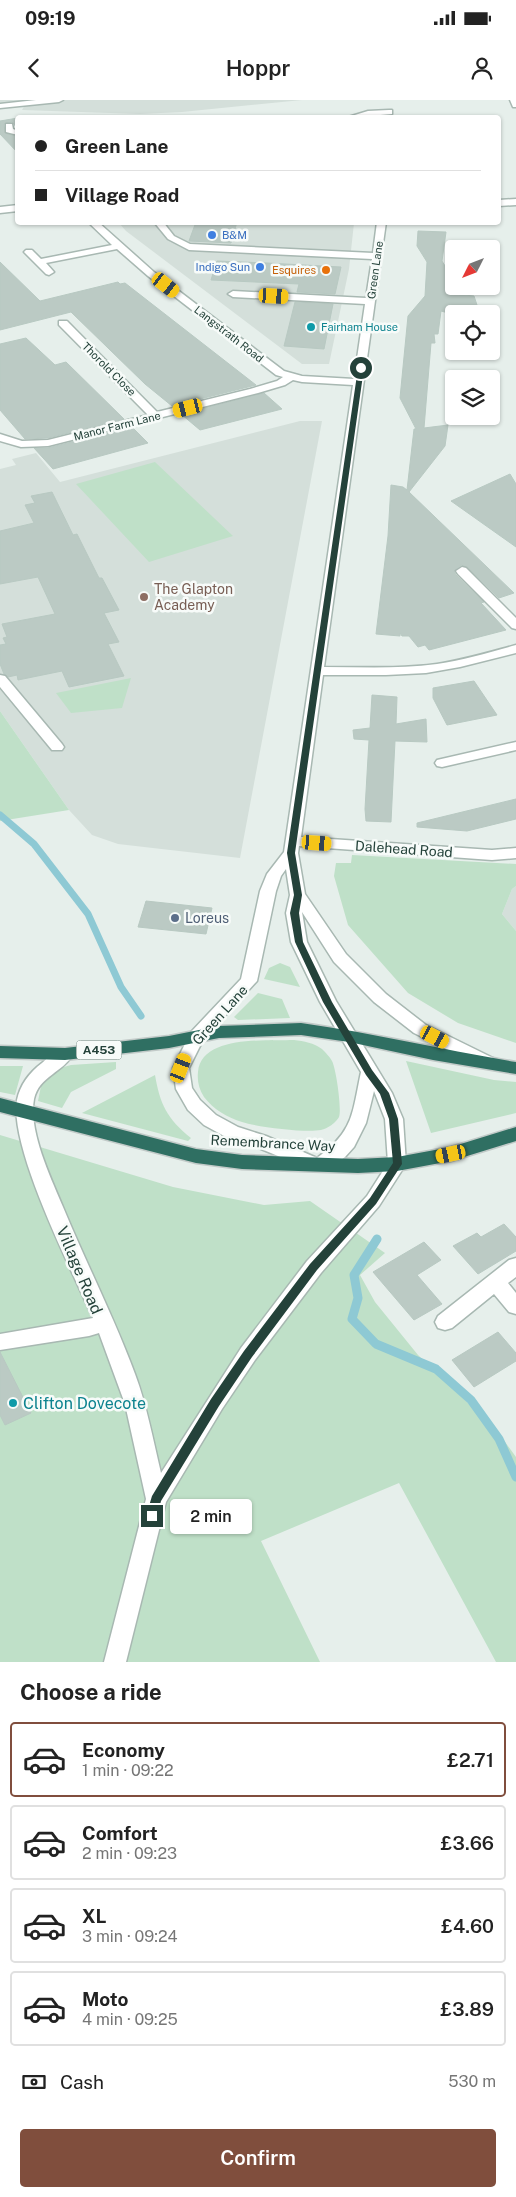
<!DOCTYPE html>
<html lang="en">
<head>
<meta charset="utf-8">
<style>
	body { margin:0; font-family:"Public Sans",sans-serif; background:#f6f6f6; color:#222; height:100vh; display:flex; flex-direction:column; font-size:19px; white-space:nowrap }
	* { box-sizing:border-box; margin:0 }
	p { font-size:16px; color:#767676 }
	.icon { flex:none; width:28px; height:28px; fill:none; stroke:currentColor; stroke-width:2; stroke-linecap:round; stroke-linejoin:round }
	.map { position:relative; height:1562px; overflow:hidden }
	.drawer { display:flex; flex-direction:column; background:#fff; flex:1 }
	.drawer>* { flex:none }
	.top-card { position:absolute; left:15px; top:15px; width:486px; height:110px; border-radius:5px; box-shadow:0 1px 4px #0004; display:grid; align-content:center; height:110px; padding:0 20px; background:#fff }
	.needle { width:32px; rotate:228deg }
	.controls { position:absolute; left:445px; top:140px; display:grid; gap:10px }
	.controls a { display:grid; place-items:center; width:55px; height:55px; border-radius:5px; background:#fff; box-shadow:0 1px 4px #0004; font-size:25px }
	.end { position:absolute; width:22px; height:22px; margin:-11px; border:6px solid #24423a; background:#fff; box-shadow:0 0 0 2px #fff }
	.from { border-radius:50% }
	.bubble { position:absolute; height:35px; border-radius:5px; background:#fff; box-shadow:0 1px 4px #0004; font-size:16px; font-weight:600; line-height:35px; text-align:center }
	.car { position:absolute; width:15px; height:30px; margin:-15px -8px; border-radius:6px; box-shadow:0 0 4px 1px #0007; background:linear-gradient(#f5c518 24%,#345 0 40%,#f5c518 0 76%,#345 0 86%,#f5c518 0) }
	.top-card b { display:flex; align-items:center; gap:18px; height:48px; font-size:19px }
	.top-card b+b { border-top:1px solid #e0e0e0 }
	.top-card i { width:12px; height:12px; background:#222 }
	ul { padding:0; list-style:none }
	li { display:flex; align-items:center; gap:15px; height:75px; margin:0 10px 8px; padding:0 10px; border:2px solid #e0e0e0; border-radius:5px }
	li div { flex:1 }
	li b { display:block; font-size:19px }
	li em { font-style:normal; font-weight:600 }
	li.current { border-color:#804e3d }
	li>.icon { width:45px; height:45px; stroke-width:1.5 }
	h2 { padding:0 20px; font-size:22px; line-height:60px }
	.pay { display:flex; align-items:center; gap:12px; height:55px; padding:0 20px; font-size:19px }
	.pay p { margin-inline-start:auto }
	.button { display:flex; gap:10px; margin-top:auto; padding:10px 20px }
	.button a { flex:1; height:58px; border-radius:5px; background:#804e3d; color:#fff; font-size:20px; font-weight:600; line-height:58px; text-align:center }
	.status { display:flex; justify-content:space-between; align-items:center; height:35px; padding:0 25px; background:#fff; direction:ltr }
	.status svg { height:14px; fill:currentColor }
	header { display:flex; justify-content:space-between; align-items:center; height:65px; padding:0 20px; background:#fff; font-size:22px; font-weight:600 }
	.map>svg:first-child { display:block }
	.built { fill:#d4dfda }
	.green { fill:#bfe0c8 }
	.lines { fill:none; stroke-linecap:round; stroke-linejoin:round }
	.stream-far1 { stroke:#8ec9d4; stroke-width:7 }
	.stream { stroke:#8ec9d4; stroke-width:9 }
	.building { fill:#bbcac4; stroke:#b8c9c2 }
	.minor-casing { stroke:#a8b8b2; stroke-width:3 }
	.highway-casing { stroke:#c2cac8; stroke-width:3 }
	.minor { fill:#fff; fill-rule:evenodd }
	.highway { fill:#2f6f62; fill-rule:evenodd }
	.route { fill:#24423a }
	.shop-dot { fill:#3f7fe0; stroke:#f7fbf9; stroke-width:2 }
	.food-dot { fill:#e8710a; stroke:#f7fbf9; stroke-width:2 }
	.culture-dot { fill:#0f9aa8; stroke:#f7fbf9; stroke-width:2 }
	.education-dot { fill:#8d6e63; stroke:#f7fbf9; stroke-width:2 }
	.service-dot { fill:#5c6f8a; stroke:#f7fbf9; stroke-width:2 }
	.labels { text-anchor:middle; stroke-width:5; stroke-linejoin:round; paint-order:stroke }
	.far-shop-label { font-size:11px; fill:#366cbe; stroke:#f7fbf9; text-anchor:start }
	.far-food-label { font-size:11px; fill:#c56008; stroke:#f7fbf9; text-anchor:end }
	.far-street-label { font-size:11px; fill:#24423a; stroke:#f7fbf9 }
	.far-culture-label { font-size:11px; fill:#0d838f; stroke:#f7fbf9; text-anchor:start }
	.shield { fill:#f7fbf9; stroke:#637a73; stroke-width:1 }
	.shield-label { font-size:12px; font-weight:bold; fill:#24423a }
	.education-label { font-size:14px; fill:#785e54; stroke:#f7fbf9; text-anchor:start }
	.street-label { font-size:14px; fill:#24423a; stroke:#f7fbf9 }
	.service-label { font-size:14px; fill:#4e5e75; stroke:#f7fbf9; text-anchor:start }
	.near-street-label { font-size:16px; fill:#24423a; stroke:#f7fbf9 }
	.near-culture-label { font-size:16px; fill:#0d838f; stroke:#f7fbf9; text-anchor:start }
</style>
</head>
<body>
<div class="status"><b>09:19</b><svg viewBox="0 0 49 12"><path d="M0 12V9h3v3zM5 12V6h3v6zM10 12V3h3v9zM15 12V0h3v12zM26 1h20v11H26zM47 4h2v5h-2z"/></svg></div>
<header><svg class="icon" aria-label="back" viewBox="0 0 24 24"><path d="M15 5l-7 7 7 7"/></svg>Hoppr<svg class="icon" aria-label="person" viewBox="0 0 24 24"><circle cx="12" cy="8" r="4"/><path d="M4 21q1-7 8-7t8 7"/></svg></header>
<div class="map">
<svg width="516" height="1562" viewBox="0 0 516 1562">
	<rect width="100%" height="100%" fill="#e6efeb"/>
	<path class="built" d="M0,0h302l-120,12 -42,2 -118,-4 3,-5 -25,3z
		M119,123h235l-5,46 -20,95h-27l-176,-133z
		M300,321h22l-82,437 -122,-14 -26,-9 -23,-25 -69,-99v-242l16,-4 -4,-6 24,-6 24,29z
		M516,786v45l-14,-17 10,-25z"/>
	<path class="green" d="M155,362l78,74 -84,26 -73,-78z
		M131,578l-9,30 -51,5 -15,-20z
		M0,611l69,99 -69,11z
		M352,755l164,9v22l-4,3 -10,25 14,17v112l-58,-20 -50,-30 -60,-68 -14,-49 2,-13h15z
		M280,863l10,4 10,20 -36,-8 5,-11z
		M258,893l24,6 8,19 -52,2 -4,-3z
		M294,940c10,1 20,3 28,9 3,3 8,8 10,12 4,7 10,49 7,56 -1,2 -3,4 -5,6 -3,3 -9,6 -13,7 -15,3 -64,-3 -79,-8 -14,-4 -29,-13 -38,-25 -5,-8 -7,-16 -6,-25 3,-37 69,-31 96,-32z
		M406,961l88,19 22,2v31l-85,20z
		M116,962v7l-45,23 -9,16 -24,-7 4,-20 18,-13 11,-3z
		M0,966h23l-8,29 -15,-3z
		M155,975c5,29 12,44 36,63l-3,3 -106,-28z
		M0,1035l173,52 91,18 46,-4 75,52 -25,22 15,27 43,53 79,76 19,26v205h-20l-97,-179 -138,58 59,121h-320z"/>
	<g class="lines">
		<path class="stream-far1" d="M0,715l34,29 54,70 33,73 20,29"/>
		<path class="stream" d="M377,1139l-23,36 4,23 -6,21 24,25 60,25 35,31 28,39 17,38"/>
	</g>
	<path class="building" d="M18,18v11l-6,-7 -8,2 1,9 13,4v16l-18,-19v-13z
		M196,122h41l-6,21 -42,-2z
		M418,131l28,1 -4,29 12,20v13l20,2 6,18h-28l-11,-3 -3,23h-4l1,9h-4l-7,85 24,-3 -3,21 -36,46 105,101 -15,5 -32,-31 -6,-2 -7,6 2,4 28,27 -3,1 25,27 -77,20 -4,-5 -7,2 -9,-11h-7l-2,-3v3l-24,-2 12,-98 3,-51 12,2 4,3 7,-61h2l-16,-31 8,-82 17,-20 2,-34 -10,-16z
		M217,161l50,2 74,4 -6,27 -38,-2 2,-8 -88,-4z
		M0,162l40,39 78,-19 2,2 5,-1 131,102 -84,21 -27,-22 -74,-72 -71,18z
		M295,202l38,2 -9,45 -40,-3z
		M26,238l29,27 11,-3 58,57 -76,19 -23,1 -25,-29v-66z
		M264,293l18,16 -82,21 -19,-16z
		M132,327l16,16 -95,26 -19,-21h14z
		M510,374l6,10v63l-65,-46z
		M52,392l21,43 4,-1 22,44h3l17,32 -15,3 15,29 -11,2 16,32 -55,11 -7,-16 -44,9 -1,-5 -9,2 -4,-3 -4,-10v-19l6,-1 -3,-6 4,-1 -5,-13 53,-10 -17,-37 -38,7v-53l34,-8 -9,-18 10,-2 -4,-7z
		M474,581l23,34 -50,10 -14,-27v-10z
		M372,595l25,2 -1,27 30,-5 1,23 -32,-1 -4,81 -25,-1 -1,-12 4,-69 -15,-1 -1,-9 17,-2z
		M516,699v20l-49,12 -50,-4v-4z
		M146,801l66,7 -6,26 -68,-7z
		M504,1124l12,13v14l-38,23 -25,-28 24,-13 4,4z
		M424,1142l17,18 -24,15 25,29 -28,16 -41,-48z
		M498,1232l18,21v8l-42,26 -22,-27z
		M0,1252l31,61 -26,12 -5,-10z"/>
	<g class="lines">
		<defs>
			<path id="minor" d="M36,0h27l-4,2 -59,6v-4z
				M510,0h6v7h-3z
				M389,10h3v4l-47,4 23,-7z
				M6,24h6l1,5 5,2v4l-12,-3z
				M516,99v6l-17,1v-6z
				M18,105v6l-18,2v-6z
				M88,122h10l56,50 130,99 18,5 52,3 11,-75 -132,-7 -5,-3 5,-3 133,7 6,-39 -183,-9 -21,-11 -14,-17h9l11,14 16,8 183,9 4,-31h9l-62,445c38,0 75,2 113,-3 27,-4 53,-12 79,-19v8l-56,14 -34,6 -40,2h-63l-22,162 191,13 24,-2v10l-24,2 -193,-14 -1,7 7,41 41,60 40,40 40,31 67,33 2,4 -2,4 -6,2 -6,-2 -67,-33 -40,-31 -40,-40 -32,-50 5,30 29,59 56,92 11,26 3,45 -27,42 -58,67 -66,87 -33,49 -56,93 -40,160h-22l42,-163 -21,-95 -26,-71 -10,3 -89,14v-16l93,-16c-21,-47 -84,-170 -76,-218 3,-15 13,-28 25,-37 8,-7 17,-17 29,-13l2,4c-9,18 -34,22 -39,45 -6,32 17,79 29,108 23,56 51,110 72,167 12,32 18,66 26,99l80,-125 66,-87 60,-65 21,-33 -3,-44 -11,-28 -8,32 -12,24 -9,10 -17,12 -14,2 -60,-25 -28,-9 -22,-12 -16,-15 -12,-21 -3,-21 18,-36 50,-53 19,-88 7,-17 17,-22 69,-467 -51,-3 -9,-2 -8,5 -27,8 -210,53 -27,1 -21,-6v-7l22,7 26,-1 100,-25 -89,-90v-4h8l90,91 93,-23 27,-8 6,-4 -7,-2 -128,-99 -31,-27 -71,14 8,9 -5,3 -3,-1 -22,-22 2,-2h6l9,9 71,-14zM286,769l4,26 -4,18 5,29 29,60 41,70c-9,42 -7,59 -44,86l-51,-22 -28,-9 -22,-12 -16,-15 -8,-12 -3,-20 14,-28 54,-59 19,-90 5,-15z
				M462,467l4,1 50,50v11l-4,-1 -54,-54 -2,-3z
				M0,575l5,1 57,68 2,3 -2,3h-10l-52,-63z
				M516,642v8l-74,17 -5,-1 -2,-3 2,-3z
				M516,1158v19l-8,6 8,10v21l-7,-2 -15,-18 -42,34 -7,2 -7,-2 -3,-6 3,-6 71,-56z"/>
			<path id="highway" d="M301,923c72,10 143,27 215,39v12l-83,-14 -84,-18 -48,-7 -82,3 -50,10 -104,12 -65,-2v-12l65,2 104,-12 50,-10z
				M0,998l196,51 46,6 116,4 39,-2 54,-10 65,-20v14l-65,20 -54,10 -39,2 -116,-4 -46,-6 -196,-51z"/>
		</defs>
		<use href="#minor" class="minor-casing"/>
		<use href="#highway" class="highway-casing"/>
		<use href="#minor" class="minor"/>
		<use href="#highway" class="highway"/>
	</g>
	<path class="route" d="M361,266l3,2 -69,485 7,42 -3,18 4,29 29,60 40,68 17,23 9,26 4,45 -26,40 -59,66 -65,87 -33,49 -58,95 -5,19 -4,1 -4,-1 -2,-4 6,-20 59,-97 33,-48 66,-87 60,-66 23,-35 -4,-44 -9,-25 -14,-19 -43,-73 -28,-60 -5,-29 4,-18 -7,-42 71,-485z"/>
	<g class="shop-dot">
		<circle cx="212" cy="135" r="5"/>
		<circle cx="260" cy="167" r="5"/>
	</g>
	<circle class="food-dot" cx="326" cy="170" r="5"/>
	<g class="culture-dot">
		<circle cx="311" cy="227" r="5"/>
		<circle cx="13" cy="1303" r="5"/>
	</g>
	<circle class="education-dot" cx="144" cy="497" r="5"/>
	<circle class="service-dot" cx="175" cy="818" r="5"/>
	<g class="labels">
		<g class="far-shop-label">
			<text x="222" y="139">B&amp;M</text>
			<text x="250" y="171" text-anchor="end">Indigo Sun</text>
		</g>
		<g class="far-food-label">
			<text x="316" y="174">Esquires</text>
		</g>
		<g class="far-street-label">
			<text transform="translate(375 170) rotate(-82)" y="4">Green Lane</text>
			<text transform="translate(229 234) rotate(38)" y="4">Langstrath Road</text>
			<text transform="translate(109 269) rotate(45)" y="4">Thorold Close</text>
			<text transform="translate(117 326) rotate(-14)" y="4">Manor Farm Lane</text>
		</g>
		<g class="far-culture-label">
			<text x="321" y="231">Fairham House</text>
		</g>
		<rect class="shield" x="76.5" y="940.5" width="45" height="19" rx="4"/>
		<g class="shield-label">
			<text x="99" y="954">A453</text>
		</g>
		<g class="education-label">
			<text x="154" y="494">The Glapton<tspan x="154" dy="16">Academy</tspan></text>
		</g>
		<g class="street-label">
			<text transform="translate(404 749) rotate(4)" y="5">Dalehead Road</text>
			<text transform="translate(220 915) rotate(-48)" y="5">Green Lane</text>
			<text transform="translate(273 1043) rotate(3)" y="5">Remembrance Way</text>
		</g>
		<g class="service-label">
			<text x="185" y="823">Loreus</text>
		</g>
		<g class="near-street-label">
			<text transform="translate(80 1170) rotate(67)" y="6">Village Road</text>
		</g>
		<g class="near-culture-label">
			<text x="23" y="1309">Clifton Dovecote</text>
		</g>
	</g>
</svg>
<div class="controls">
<a><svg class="needle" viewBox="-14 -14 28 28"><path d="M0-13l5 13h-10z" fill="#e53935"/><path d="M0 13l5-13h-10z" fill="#767676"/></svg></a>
<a><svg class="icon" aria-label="locate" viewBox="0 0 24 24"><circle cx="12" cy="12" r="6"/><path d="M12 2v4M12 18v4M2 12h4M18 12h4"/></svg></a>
<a><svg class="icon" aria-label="layers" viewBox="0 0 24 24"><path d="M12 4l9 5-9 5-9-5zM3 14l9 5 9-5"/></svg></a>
</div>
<i class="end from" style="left:361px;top:268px"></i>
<i class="end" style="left:152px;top:1416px"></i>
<div class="bubble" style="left:170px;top:1399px;width:82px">2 min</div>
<i class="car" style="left:166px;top:185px;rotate:128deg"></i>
<i class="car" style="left:274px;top:196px;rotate:93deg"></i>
<i class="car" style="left:188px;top:308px;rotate:256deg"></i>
<i class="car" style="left:317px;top:743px;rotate:94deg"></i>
<i class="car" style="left:435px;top:937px;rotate:118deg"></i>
<i class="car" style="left:181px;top:968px;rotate:21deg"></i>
<i class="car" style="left:451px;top:1054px;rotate:258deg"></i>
<div class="top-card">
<b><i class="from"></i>Green Lane</b>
<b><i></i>Village Road</b>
</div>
</div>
<section class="drawer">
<h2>Choose a ride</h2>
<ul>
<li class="current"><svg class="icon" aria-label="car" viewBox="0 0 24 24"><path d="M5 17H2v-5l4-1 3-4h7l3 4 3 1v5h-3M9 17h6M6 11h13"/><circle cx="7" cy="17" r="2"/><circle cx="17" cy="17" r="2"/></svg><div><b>Economy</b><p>1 min · 09:22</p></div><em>£2.71</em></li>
<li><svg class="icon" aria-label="car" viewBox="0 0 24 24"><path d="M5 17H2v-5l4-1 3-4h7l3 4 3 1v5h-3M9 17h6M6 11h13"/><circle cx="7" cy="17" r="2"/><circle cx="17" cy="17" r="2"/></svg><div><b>Comfort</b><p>2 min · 09:23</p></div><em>£3.66</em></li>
<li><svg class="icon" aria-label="car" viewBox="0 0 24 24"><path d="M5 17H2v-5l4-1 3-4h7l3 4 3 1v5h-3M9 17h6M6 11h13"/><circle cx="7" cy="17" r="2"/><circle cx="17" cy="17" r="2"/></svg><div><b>XL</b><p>3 min · 09:24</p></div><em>£4.60</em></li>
<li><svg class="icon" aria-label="car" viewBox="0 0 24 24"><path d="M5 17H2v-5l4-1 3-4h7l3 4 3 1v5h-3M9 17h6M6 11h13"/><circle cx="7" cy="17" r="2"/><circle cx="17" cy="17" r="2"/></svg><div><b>Moto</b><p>4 min · 09:25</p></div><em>£3.89</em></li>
</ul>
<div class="pay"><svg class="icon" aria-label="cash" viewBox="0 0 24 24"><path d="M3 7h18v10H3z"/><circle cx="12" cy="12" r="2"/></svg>Cash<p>530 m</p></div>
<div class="button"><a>Confirm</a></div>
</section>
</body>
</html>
